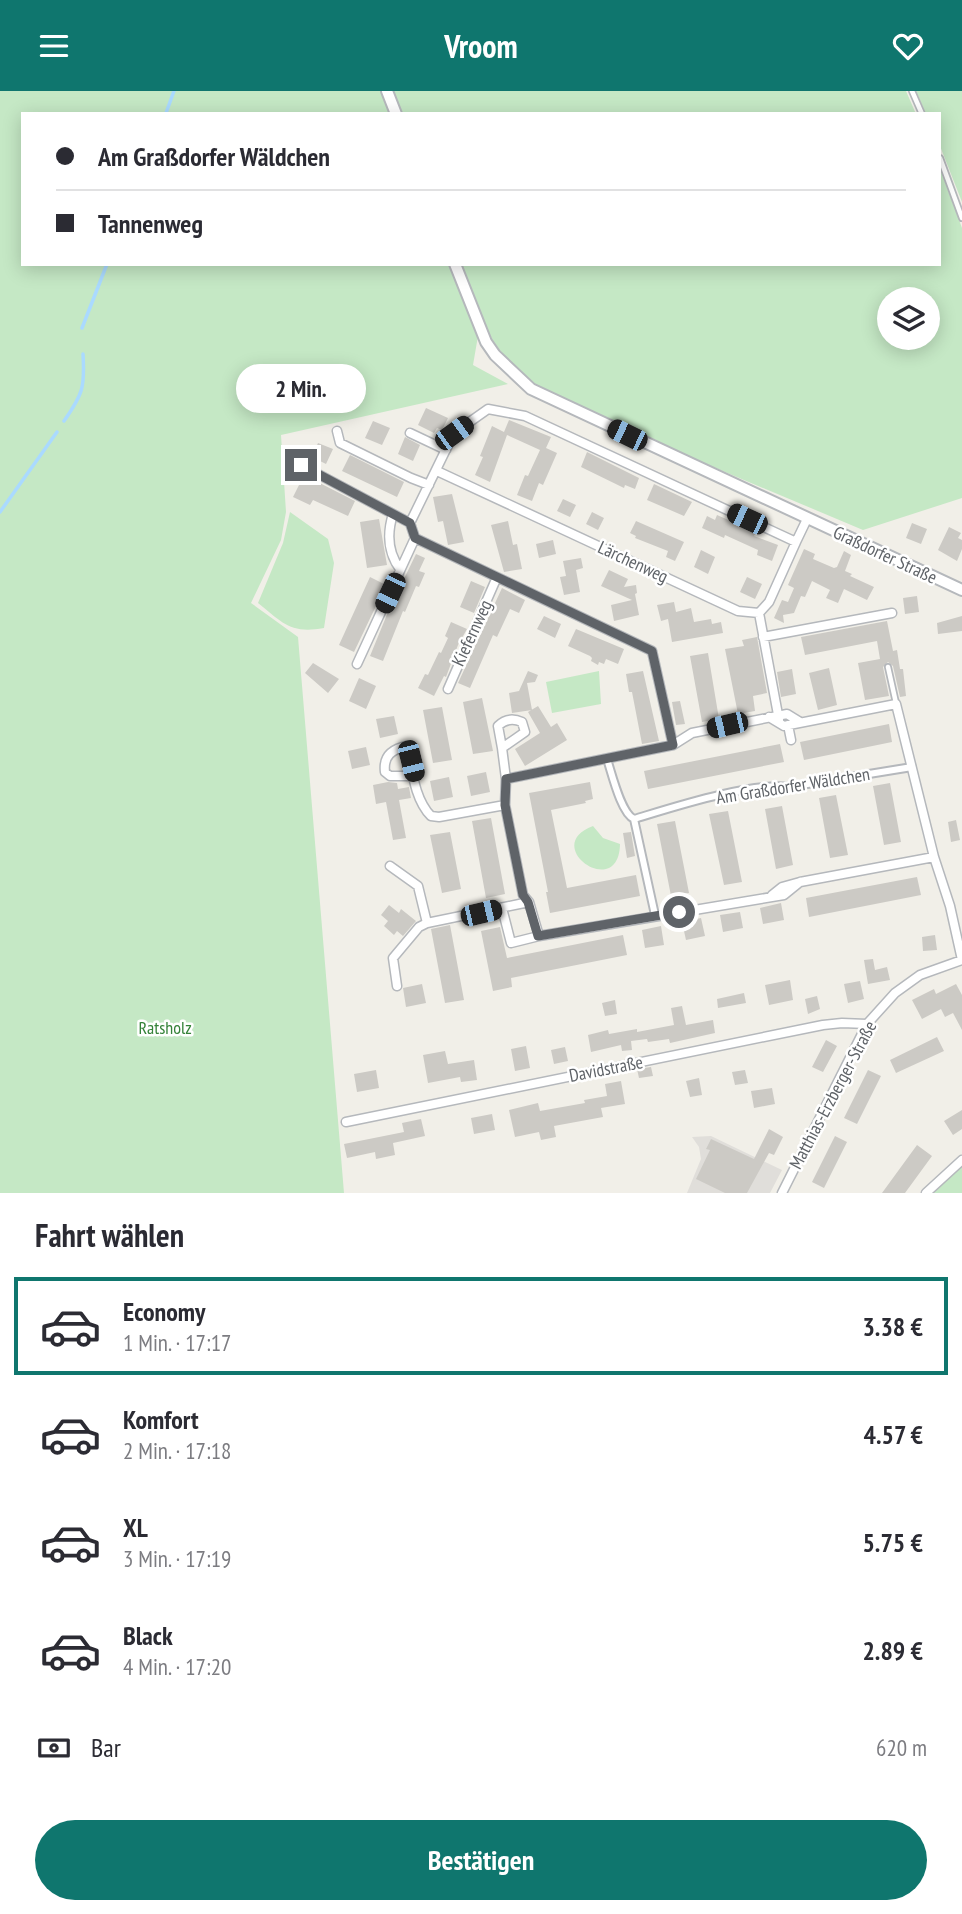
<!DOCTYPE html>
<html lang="de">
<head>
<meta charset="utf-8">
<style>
	body { margin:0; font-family:"PT Sans Narrow",sans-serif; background:#f7f7f7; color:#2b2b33; height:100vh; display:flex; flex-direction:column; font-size:26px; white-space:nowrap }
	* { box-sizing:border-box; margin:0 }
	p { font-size:23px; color:#7c7c81 }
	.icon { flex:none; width:38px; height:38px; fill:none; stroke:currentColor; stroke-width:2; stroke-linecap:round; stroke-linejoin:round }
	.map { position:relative; height:1102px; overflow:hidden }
	.panel { display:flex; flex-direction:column; background:#fff; flex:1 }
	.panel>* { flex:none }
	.guide { position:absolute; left:21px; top:21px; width:920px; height:154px; border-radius:0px; box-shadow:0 4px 18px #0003; display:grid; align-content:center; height:154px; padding:0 35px; background:#fff }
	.controls { position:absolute; left:877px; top:196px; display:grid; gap:14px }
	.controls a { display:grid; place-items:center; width:63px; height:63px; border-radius:50%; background:#fff; box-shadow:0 4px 18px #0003; font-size:35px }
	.end { position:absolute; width:32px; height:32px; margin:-16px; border:9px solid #5f6368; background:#fff; box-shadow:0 0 0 4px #fff }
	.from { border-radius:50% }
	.bubble { position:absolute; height:49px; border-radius:24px; background:#fff; box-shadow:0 4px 18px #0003; font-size:23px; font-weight:800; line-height:49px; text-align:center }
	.car { position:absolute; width:21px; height:42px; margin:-21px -10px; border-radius:9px; box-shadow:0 0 5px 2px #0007; background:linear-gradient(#222 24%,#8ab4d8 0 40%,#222 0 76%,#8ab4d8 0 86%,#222 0) }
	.guide b { display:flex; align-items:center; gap:24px; height:66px; font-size:26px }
	.guide b+b { border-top:2px solid #e1e1e2 }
	.guide i { width:18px; height:18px; background:#2b2b33 }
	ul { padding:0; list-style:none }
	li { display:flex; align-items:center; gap:21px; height:98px; margin:0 14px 10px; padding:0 21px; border:4px solid transparent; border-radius:0px }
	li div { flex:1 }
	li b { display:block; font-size:26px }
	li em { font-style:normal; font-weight:800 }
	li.active { border-color:#0f766e }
	li>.icon { width:63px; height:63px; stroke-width:1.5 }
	h2 { padding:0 35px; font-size:32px; line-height:84px }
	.pay { display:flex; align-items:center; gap:18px; height:77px; padding:0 35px; font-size:26px }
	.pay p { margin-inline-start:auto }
	.cta { display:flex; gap:14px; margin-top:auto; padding:14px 35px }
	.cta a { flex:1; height:80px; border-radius:42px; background:#0f766e; color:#fff; font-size:28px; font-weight:800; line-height:80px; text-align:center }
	header { display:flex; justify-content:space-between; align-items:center; height:91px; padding:0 35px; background:#0f766e; color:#fff; font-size:32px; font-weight:800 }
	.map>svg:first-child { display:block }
	.industrial { fill:#e0deda }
	.green { fill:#c5e8c5; fill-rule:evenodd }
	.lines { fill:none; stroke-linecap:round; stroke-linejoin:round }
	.stream { stroke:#aadaff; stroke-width:3.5 }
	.building { fill:#cccac5 }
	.service-casing { stroke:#b5b8bc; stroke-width:8 }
	.pedestrian-casing { stroke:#b5b8bc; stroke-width:10 }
	.minor-casing { stroke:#b5b8bc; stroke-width:11 }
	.tertiary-casing { stroke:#b5b8bc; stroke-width:14 }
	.service { stroke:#fff; stroke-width:4.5 }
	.pedestrian { stroke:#fff; stroke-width:6 }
	.minor { stroke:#fff; stroke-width:8 }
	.tertiary { stroke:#fff; stroke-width:10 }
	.route { stroke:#5f6368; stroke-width:9 }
	.labels { text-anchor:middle; stroke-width:5; stroke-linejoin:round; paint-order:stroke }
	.street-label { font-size:18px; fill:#5f6368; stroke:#fff }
	.park-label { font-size:18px; fill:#348238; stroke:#fff }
</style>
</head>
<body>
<header><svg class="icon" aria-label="menu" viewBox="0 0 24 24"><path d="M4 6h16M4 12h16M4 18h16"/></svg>Vroom<svg class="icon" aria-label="heart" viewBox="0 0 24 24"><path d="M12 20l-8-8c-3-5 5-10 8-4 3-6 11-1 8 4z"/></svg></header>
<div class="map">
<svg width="962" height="1102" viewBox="0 0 962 1102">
	<rect width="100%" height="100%" fill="#f1efe8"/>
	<path class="industrial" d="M711,1045l71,34 -12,23h-83l14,-34 -2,-12 -7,-10z"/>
	<path class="green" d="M0,0h906l10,23h-893v150h426l29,72 -5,29 35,19 -227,51 5,77 -5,28 -30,63 47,34 46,556h-344z
		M916,0h46v111l-22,-56v-32h-14z
		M940,78l22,59v270l-99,32c-87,-37 -175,-72 -261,-113 -30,-14 -64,-26 -88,-50 -28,-28 -40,-66 -55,-103h481zM889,208h39v39h-39z
		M290,421l38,27 6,24 -10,65c-34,6 -41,-5 -66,-25l25,-60z
		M599,580l2,33 -49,9 -6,-31z
		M593,735l10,12 17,6c-1,58 -81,2 -27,-18z
		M962,1075v27h-29z"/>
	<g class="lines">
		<path class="stream" d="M166,22l8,-22
			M82,237l25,-64
			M64,330c19,-27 21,-34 19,-67
			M0,421l57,-80"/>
	</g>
	<path class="building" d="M426,317l22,10 -6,12 -5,-2 -3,5 -16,-8z
		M509,329l42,17 -5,11 11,5 -14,32 -4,-2 -7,18 -15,-6 8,-20 3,1 12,-26 -33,-15 -17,47 -15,-7 8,-18 -3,-1 12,-30 12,6z
		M373,330l17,7 -8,17 -17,-7z
		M405,346l15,8 -7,16 -15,-7z
		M318,352l15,6 -7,15 -14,-7z
		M587,361l52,26 -4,11 -10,-4 -1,3 -43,-21z
		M350,364l54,27 -7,15 -55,-26z
		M304,384l51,26 -7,15 -35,-16 -3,5 -17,-8z
		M654,393l38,18 -8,14 -37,-16z
		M452,403l12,48 -16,3 -5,-24 -5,1 -5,-25z
		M563,408l13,6 -6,12 -13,-6z
		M592,421l12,6 -6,12 -12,-6z
		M717,424l39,17 -2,4 24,9 -6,16 -15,-6 1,-5 -33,-15 -1,3 -22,-10 5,-12 8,4z
		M379,428l8,46 -20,3 -7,-46z
		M508,430l5,24 4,-1 5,25 -18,3 -13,-47z
		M636,430l48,21 -9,19 -9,-4 2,-6 -33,-13 1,-2 -6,-3z
		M912,432l15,6 -6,15 -15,-6z
		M949,436l12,6 -3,5 4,2v9l-5,12 -19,-11z
		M553,449l3,14 -17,4 -3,-14z
		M804,458l11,5 -2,5 21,9 3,-1 7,-16 7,4 -6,16 7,3 -2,2 24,11 -7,13 -23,-11 -6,14 -12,-5 4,-8 -18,-9 -7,16 -4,-1 -7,17 -11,2 1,8 -10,-5 8,-18 6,2 6,-14 -6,-3z
		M701,459l14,7 -7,17 -14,-7z
		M416,463l9,4 -6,13 6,2 -6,14 -3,-1 -11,26 -2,-1 -20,50 -13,-5 18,-44z
		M581,467l2,10 -7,2 4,22 -16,3 -4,-18 6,-1 -3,-15z
		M609,479l19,9 -4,8 12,-2 1,8 -2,1 4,21 -25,6 -3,-16 21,-5 -31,-14z
		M370,486l16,8 -32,67 -15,-7z
		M747,486l15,7 -7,15 -15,-7z
		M471,490l14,6 -11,26 -14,-6z
		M502,497l23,12 -6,13 -9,-4 -13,28 -4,-2 -23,53 -12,-5z
		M917,505l2,16 -14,2 -2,-16z
		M674,511l2,10 15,-4 3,14 17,-3 1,5 9,-2 2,11 -51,9 -4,-23 -7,2 -4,-16z
		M544,525l17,8 -6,14 -18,-9z
		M962,525v15l-24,3 -1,-11z
		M887,530l6,30 4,-1 3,19h3l3,27 -6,1 -7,-31 -5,-4 -5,5 6,29 -24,4 -7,-37 22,-4 -3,-18 -72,14 -4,-18z
		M451,531l16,7 -9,16 -12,32 -2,-1 -10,20 -16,-8 7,-14 3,1 11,-23 2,1 7,-15 -3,-2z
		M576,538l48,20 -6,15 -12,-5 -2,5 -5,-2 -1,3 -7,-4 1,-3 -2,-2 -22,-10z
		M757,546l10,56 -14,3 2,15 -17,3 -13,-65 19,-3 -2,-6z
		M708,562l11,66 -17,3 -12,-66z
		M313,572l26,16 -11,14 -23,-20z
		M829,577l8,37 -19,5 -9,-37z
		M792,578l4,25 -15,3 -4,-25z
		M528,580l10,4 -3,7 -8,1 5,27 -20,3 -3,-20 10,-2z
		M643,580l16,70 -17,3 -10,-52h-3l-3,-18z
		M359,587l17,8 -10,23 -17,-8z
		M482,607l11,53 -20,3 -10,-52z
		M680,610l5,23 -9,1 -4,-23z
		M538,615l13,21 6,-4 10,17 -42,26 -10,-17 25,-16 -12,-21z
		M442,616l10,53 -19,3 -10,-53z
		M394,625l4,18 -18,4 -4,-19z
		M889,633l3,18 -88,18 -4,-18z
		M780,653l4,18 -136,27 -4,-18z
		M366,656l4,18 -18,4 -4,-18z
		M486,681l4,20 -19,4 -4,-20z
		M449,686l4,20 -19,4 -4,-20z
		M388,691l9,1 1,6 11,-2 2,11 -12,2 7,38 -13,2 -7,-38 -10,2 -3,-19z
		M590,691l3,17 -8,2 1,2 -35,7 16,78 69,-13 4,21 -90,17 -4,-21h2l-19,-99z
		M890,692l11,59 -17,3 -11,-59z
		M836,704l12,60 -18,3 -11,-60z
		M782,715l11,59 -17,4 -11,-60z
		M728,720l14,71 -18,3 -15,-71z
		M491,727l14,76 -19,4 -14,-77z
		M956,729l4,20 -9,2 -3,-20z
		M675,730l14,72 -18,3 -14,-72z
		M450,741l11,57 -19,4 -12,-58z
		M631,741l4,24 -8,2 -4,-25z
		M917,786l4,18 -112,22 -3,-19z
		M781,812l3,17 -21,4 -3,-16z
		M389,814l10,8 2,-4 15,12 -13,15 -6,-5 -3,4 -10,-9 4,-5 -7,-6z
		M740,821l3,16 -20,4 -3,-17z
		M701,827l4,18 -19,4 -4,-18z
		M450,834l14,75 -19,3 -14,-74z
		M661,835l3,19 -19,3 -3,-18z
		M500,836l7,31 116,-23 4,20 -116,23 1,9 -19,4 -12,-60z
		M935,844l2,15 -14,1 -1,-14z
		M873,868l2,11 12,-3 3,13 -22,4 -4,-24z
		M790,889l3,20 -24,5 -4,-20z
		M860,890l4,18 -16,4 -4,-19z
		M422,893l4,19 -20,4 -3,-19z
		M956,893l6,11v35l-9,-17 -8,4 -4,-8 -19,10 -10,-19 22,-11 2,5z
		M744,902l2,10 -28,5 -1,-9z
		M817,905l3,13 -12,5 -3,-15z
		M615,909l2,14 -12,2 -3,-13z
		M682,915l4,19 27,-5 2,13 -45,10 -1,-4 -21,3 -1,-3 -16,2 1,9 -10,1 -1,-6 -30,7 -3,-17 20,-5 1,4 28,-5v3l37,-7 -3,-17z
		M937,946l7,14 -48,22 -6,-13z
		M826,949l11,6 -14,26 -11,-5z
		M526,955l4,22 -15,3 -4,-22z
		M565,956l3,14 -14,3 -3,-14z
		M445,960l3,13 26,-4 3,20 -16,2 -1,-5 -32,6 -5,-28z
		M651,976l2,9 -14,2 -2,-9z
		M376,979l3,18 -22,4 -3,-18z
		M745,979l3,13 -13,2 -3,-13z
		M868,979l13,6 -24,48 -13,-6z
		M699,987l3,17 -12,2 -4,-16z
		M621,990l4,23 -24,4 2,9 -49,9 2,11 -15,3 -2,-8 -24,5 -6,-27 29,-7 2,8 45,-8 -1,-3 23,-4 -2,-12z
		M772,997l3,16 -21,4 -3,-17z
		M962,1019v19l-9,6 -9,-14z
		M492,1023l3,16 -21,4 -3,-16z
		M421,1028l4,17 -32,7 2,12 -19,4 -1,-7 -28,6 -3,-14 60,-12 -2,-9z
		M769,1038l14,8 -9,18 -5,-2 -22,40h-22l-29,-14 14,-29 -4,-1 5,-10 43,20z
		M835,1045l12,6 -23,46 -12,-6z
		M917,1054l15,11 -27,37h-23z"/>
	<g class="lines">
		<defs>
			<path id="service" d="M912,0l10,23
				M940,67l22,60
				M888,576l8,36"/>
			<path id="pedestrian" d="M607,668c5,15 14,54 27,60l21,96
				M634,728c40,-12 116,-37 155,-32l123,-20"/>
			<path id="minor" d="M337,340l3,12 71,35 18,7
				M410,342l36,17
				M301,374l109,58
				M437,380l301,140 21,2
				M393,423c-6,19 -5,39 7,55
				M410,432l44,-90 34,-24 37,7 271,126 11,-23
				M410,432l5,15 237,113 21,94
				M759,522l20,107
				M759,522l10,-11 27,-60
				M763,546l129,-24
				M357,573l58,-126
				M448,598l49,-112
				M769,626l15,9 112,-22 38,153 16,49 12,54
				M800,631l-13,-8 -95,19 -19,12 -167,34 -1,26 18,90 6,7 10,34 245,-41 16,-13
				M788,634l3,15
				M502,657l-4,-22c7,-7 15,-8 24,-4l3,10 -23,16 4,31
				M414,685h-24l-5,-4c-2,-16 7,-23 22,-26 5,22 7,53 24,70l8,1 66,-12
				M390,775l28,20 9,37
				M772,804l10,-8 18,-5 134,-25
				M502,817l9,35 28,-7
				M397,895l-4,-28 26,-31 8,-4 102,-21
				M346,1031l477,-97 19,-2 25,1
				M782,1102l85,-169 28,-31 25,-18 42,-15
				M926,1102l36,-33"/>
			<path id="tertiary" d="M387,0l9,23
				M455,173l31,78 9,13 36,34 431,201"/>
		</defs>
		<use href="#service" class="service-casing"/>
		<use href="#pedestrian" class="pedestrian-casing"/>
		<use href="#minor" class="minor-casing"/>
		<use href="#tertiary" class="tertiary-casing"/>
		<use href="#service" class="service"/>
		<use href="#pedestrian" class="pedestrian"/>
		<use href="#minor" class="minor"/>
		<use href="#tertiary" class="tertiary"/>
	</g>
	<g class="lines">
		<path class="route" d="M301,374l109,58 5,15 237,113 21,94 -167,34 -1,26 18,90 5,7 10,34 141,-24"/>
	</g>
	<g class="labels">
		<g class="street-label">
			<text transform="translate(885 464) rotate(25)" y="6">Graßdorfer Straße</text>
			<text transform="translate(633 471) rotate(25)" y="6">Lärchenweg</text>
			<text transform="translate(472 542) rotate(-65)" y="6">Kiefernweg</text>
			<text transform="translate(793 695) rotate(-9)" y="6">Am Graßdorfer Wäldchen</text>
			<text transform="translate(606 978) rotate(-11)" y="6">Davidstraße</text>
			<text transform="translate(833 1004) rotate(-62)" y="6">Matthias-Erzberger-Straße</text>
		</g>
		<g class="park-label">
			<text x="165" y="943">Ratsholz</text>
		</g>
	</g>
</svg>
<div class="controls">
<a><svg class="icon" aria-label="layers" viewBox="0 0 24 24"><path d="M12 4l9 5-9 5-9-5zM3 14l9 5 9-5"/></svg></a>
</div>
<i class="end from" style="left:679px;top:821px"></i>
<i class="end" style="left:301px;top:374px"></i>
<div class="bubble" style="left:236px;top:273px;width:130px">2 Min.</div>
<i class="car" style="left:454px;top:342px;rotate:54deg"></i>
<i class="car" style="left:627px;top:344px;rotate:296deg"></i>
<i class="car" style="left:747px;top:428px;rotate:295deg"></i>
<i class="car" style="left:390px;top:502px;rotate:205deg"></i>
<i class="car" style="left:727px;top:634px;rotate:257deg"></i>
<i class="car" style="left:411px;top:670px;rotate:166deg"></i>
<i class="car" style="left:481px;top:822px;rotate:77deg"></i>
<div class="guide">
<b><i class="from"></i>Am Graßdorfer Wäldchen</b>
<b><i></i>Tannenweg</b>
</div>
</div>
<section class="panel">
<h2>Fahrt wählen</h2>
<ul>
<li class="active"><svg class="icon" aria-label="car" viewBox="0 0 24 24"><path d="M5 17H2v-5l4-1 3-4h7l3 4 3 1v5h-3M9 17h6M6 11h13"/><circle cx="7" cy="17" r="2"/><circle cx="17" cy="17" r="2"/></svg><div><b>Economy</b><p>1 Min. · 17:17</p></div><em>3.38 €</em></li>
<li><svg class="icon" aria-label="car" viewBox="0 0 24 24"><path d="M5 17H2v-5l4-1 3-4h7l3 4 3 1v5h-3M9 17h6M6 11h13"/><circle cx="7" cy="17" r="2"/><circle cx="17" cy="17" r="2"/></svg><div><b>Komfort</b><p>2 Min. · 17:18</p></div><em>4.57 €</em></li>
<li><svg class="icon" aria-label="car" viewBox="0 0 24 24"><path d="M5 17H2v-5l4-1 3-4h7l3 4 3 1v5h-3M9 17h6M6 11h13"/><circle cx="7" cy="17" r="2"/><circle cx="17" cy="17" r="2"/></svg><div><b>XL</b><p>3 Min. · 17:19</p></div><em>5.75 €</em></li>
<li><svg class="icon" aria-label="car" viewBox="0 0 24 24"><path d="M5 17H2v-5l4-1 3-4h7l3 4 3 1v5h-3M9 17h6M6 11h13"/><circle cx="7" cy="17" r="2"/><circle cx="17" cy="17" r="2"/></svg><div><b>Black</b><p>4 Min. · 17:20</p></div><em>2.89 €</em></li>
</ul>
<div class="pay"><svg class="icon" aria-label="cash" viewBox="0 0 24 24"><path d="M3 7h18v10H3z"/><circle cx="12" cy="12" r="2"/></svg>Bar<p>620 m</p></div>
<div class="cta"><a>Bestätigen</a></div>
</section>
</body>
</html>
